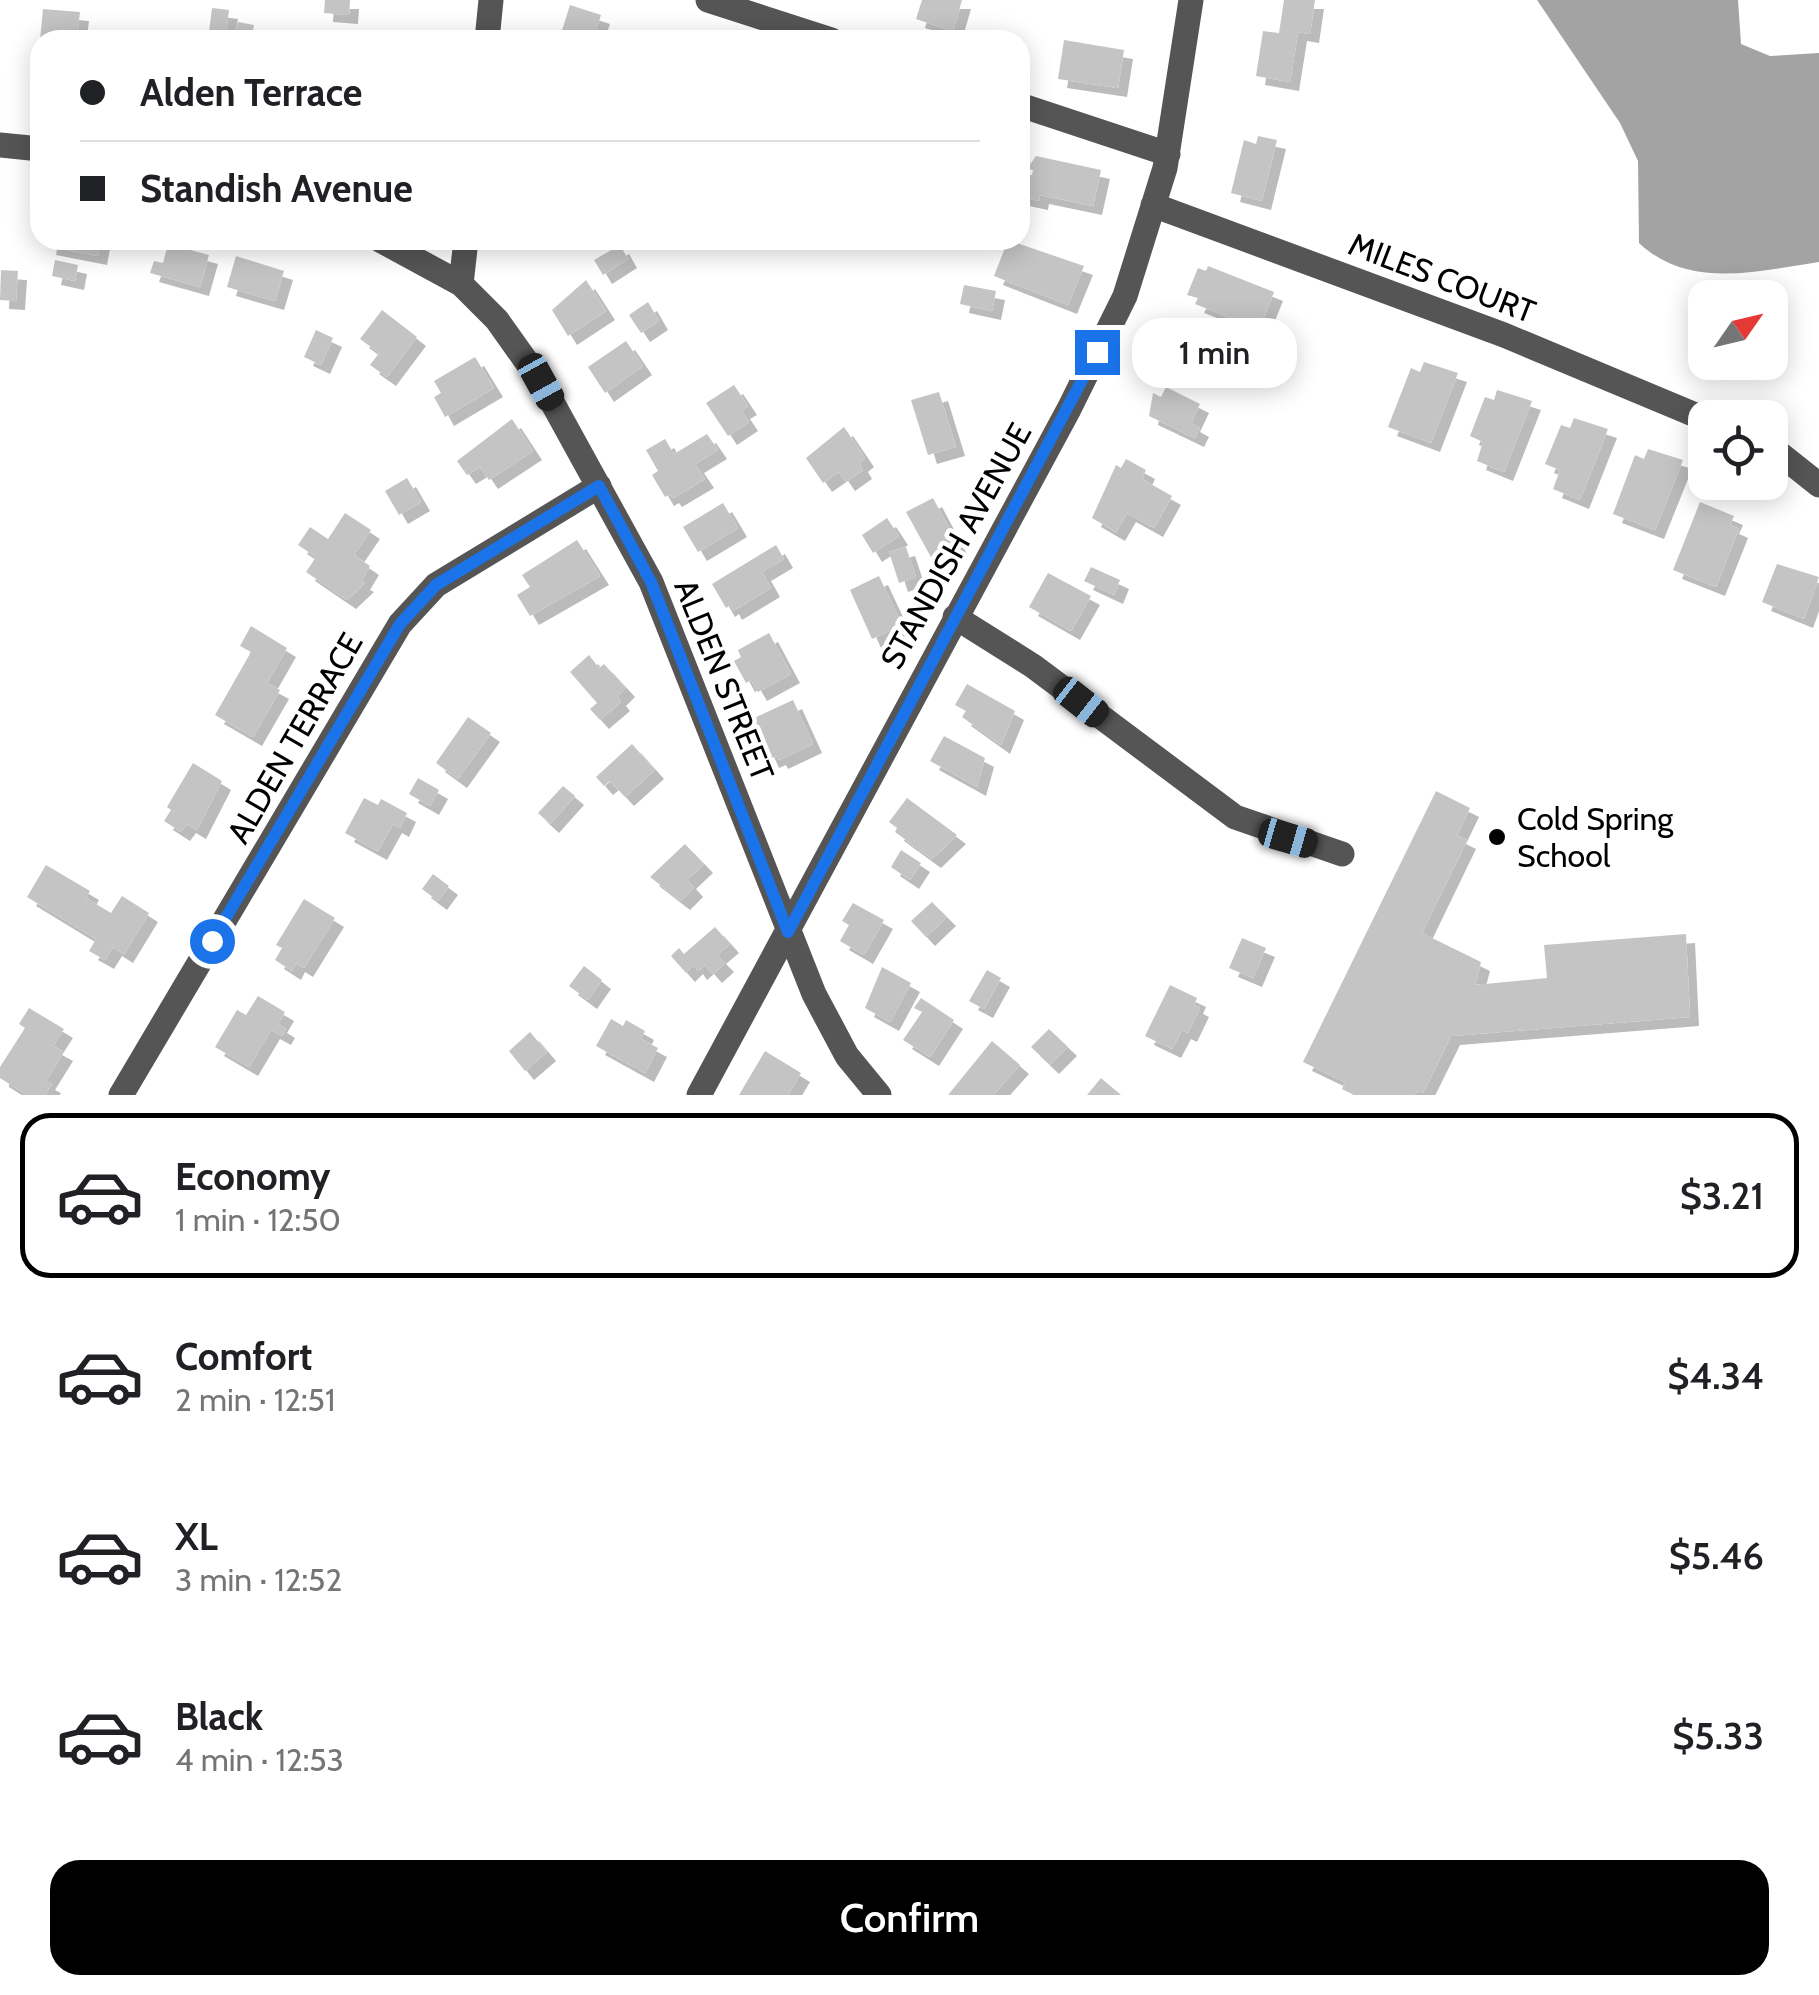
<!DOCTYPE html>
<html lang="en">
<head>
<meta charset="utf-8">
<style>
	body { margin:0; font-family:Cabin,sans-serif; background:#f2f2f2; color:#202124; height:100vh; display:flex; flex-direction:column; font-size:38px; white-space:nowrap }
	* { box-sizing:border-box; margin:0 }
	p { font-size:32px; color:#757577 }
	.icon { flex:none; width:55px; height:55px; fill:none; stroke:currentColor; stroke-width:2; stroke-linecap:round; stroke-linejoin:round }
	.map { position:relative; height:1095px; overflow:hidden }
	.drawer { display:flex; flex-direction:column; background:#fff; flex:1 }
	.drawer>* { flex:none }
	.hud { position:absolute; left:30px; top:30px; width:1000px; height:220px; border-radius:30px; box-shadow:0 5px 25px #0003; display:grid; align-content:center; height:220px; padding:0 50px; background:#fff }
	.needle { width:65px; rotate:56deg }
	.tools { position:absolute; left:1688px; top:280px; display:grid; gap:20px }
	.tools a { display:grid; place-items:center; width:100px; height:100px; border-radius:20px; background:#fff; box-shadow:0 5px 25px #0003; font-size:50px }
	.end { position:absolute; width:45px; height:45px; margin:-22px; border:12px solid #1a73e8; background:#fff; box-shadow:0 0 0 5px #fff }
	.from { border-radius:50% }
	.bubble { position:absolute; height:70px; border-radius:30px; background:#fff; box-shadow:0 5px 25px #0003; font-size:32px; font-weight:600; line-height:70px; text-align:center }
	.car { position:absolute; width:30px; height:60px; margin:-30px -15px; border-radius:12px; box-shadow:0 0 8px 2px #0007; background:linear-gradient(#222 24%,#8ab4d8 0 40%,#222 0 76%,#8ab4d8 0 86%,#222 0) }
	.hud b { display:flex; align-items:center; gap:35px; height:95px; font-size:38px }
	.hud b+b { border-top:2px solid #e0e0e0 }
	.hud i { width:25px; height:25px; background:#202124 }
	ul { padding:18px 0 0; list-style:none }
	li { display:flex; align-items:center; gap:30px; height:165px; margin:0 20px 15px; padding:0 30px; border:5px solid transparent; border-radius:30px }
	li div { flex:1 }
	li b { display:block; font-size:38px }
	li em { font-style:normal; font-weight:600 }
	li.current { border-color:#000 }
	li>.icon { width:90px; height:90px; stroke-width:1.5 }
	.primary-button { display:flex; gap:20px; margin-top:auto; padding:20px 50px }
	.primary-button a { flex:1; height:115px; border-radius:30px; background:#000; color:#fff; font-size:40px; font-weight:600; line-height:115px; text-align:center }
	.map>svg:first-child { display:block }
	.water { fill:#a3a3a3 }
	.building { fill:#c4c4c4; filter:url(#shadow) }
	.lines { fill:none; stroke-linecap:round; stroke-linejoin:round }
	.minor { stroke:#555; stroke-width:25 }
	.route { stroke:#1a73e8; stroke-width:12 }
	.poi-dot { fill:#000; stroke:#fff; stroke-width:4 }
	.labels { text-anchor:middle; stroke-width:9; stroke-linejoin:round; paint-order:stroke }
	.street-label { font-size:32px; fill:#000; stroke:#fff }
	.poi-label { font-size:32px; fill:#000; stroke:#fff; text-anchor:start }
</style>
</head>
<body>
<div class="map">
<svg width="1819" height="1095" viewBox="0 0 1819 1095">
	<defs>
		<filter id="shadow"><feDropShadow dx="9" dy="9" stdDeviation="0" flood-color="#0004"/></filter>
	</defs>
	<rect width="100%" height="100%" fill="#fff"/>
	<path class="water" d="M1537,0h201l3,44 29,12 49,-3v209c-62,9 -130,28 -180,-19l-1,-82 -18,-38z"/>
	<path class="building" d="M325,0h25l-1,15 -25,-2z
		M922,0h40l-9,31 -37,-12z
		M1284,0h31l-5,34 -12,-2 -8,50 -34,-6 7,-45 16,2z
		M570,5l31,10 -5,15 30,10h-67z
		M212,8l17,2 -4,30h-17z
		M43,9l37,3 -3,24 11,4h-48z
		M238,22l16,3 -3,15h-17z
		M1064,40l60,10 -6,38 -60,-9z
		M1258,136l19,4 -15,61 -31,-8 13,-53 12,4z
		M1036,156l65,14 -8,36 -53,-11 -1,6 -19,-4 2,-23 10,1 1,-5 -6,-1z
		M48,240h53l-3,16 -51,-10z
		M1008,240l76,26 -16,39 -74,-29z
		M168,244l41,11 -9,32 -50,-14 4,-12 9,2z
		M620,245l8,14 -25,16 -9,-15z
		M236,256l48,15 -9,30 -48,-14z
		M55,260l23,5 -3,16 -23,-5z
		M1208,266l66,26 -15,37 -64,-25 3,-6 -11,-3 11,-27 8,3z
		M1,270l17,1 -2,30 -16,-1z
		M586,280l20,31 -38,25 -16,-26z
		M964,285l32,6 -4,20 -32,-7z
		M648,302l11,19 -18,12 -12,-18z
		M382,310l35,27 -30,40 -17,-12 9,-12 -19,-14z
		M316,330l17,8 -12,27 -17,-8z
		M626,341l17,25 -38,27 -17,-26z
		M475,357l19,31 -49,29 -11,-20 7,-4 -7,-12z
		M1424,362l34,11 -27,70 -43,-16 23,-59 9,4z
		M734,385l14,21 -7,4 8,12 -21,14 -22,-33z
		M1166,387l34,17 -9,19 9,5 -5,10 -46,-22 4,-23 8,4z
		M1497,390l35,11 -28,71 -27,-11 6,-19 -13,-6 15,-39 9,3z
		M939,392l17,55 -28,8 -17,-55z
		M1574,418l34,11 -28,71 -27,-11 7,-19 -15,-6 16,-39 9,3z
		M512,419l21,32 -44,29 -9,-13 -13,8 -10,-14z
		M844,427l21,31 -6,5 4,7 -17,12 -7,-10 -16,11 -17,-25z
		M707,434l11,16 -23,14 10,15 -32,19 -3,-4 -5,3 -13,-22 6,-4 -12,-21 19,-11 9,15z
		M1648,449l35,11 -28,70 -42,-16 22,-59 9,4z
		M1126,459l20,11 -4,9 30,17 -18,32 -27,-15 -11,19 -24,-14 24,-53 5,3z
		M407,478l14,24 -22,13 -14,-24z
		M933,498l25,47 -26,14 -26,-47z
		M1700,502l34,14 -4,9 9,4 -23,58 -43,-17z
		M723,503l15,25 -40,24 -15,-25z
		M345,513l26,17 -17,25 16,11 -9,15 4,2 -18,17 -41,-28 10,-15 -18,-12 12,-18 18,12z
		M887,518l12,18 -26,17 -11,-18z
		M577,540l23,36 -70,40 -13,-21 13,-8 -8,-12z
		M776,545l8,14 -22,13 9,16 -38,23 -3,-6 -4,3 -14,-24z
		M906,547l10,30 -17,6 -10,-31z
		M1777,564l42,13 -15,42 -42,-17z
		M1091,567l29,13 -6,15 -30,-14z
		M1048,573l43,23 -20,35 -42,-24z
		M879,576l23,49 -30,14 -22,-49z
		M251,626l36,22 -20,35 13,7 -27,47 -38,-22 36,-63 -11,-6z
		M769,633l22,41 -33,18 -7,-12 -5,3 -12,-22 7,-4 -3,-7z
		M589,655l10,13 5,-4 22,24 -9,9 4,5 -21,18 -10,-11 7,-6 -27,-31z
		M967,684l48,27 -14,34 -39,-28 4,-6 -11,-6z
		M793,700l20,44 -34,16 -2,-4 -7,3 -18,-40z
		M468,717l23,16 -33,46 -22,-16z
		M944,736l41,22 -8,29 -47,-26z
		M632,744l23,26 -30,27 -15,-16 -6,5 -8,-9z
		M193,763l29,18 -25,49 -10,-6 -6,8 -17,-11 7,-11 -4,-3z
		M418,778l21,12 -9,16 -21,-12z
		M563,786l12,10 -25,28 -12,-11z
		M1436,791l34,17 -13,27 10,5 -45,93 59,29 -6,23 72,-7 -3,-33 142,-11 4,83 -239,19 -28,57 -6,-2 -2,4h-61l-12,-6 3,-7 -42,-20z
		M364,798l14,7 3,-6 26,14 -7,15 -7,-4 -15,27 -33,-18z
		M907,798l50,37 -25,24 -37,-27 2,-4 -8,-6z
		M685,844l19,20 -17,16 7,8 -13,13 -31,-24z
		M901,850l20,13 -11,17 -19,-13z
		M46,865l44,26 -4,7 25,15 11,-17 27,17 -25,41 -11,-7 -8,13 -16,-9 7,-12 -69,-42z
		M433,874l16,12 -11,15 -16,-12z
		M304,899l31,19 -31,50 -8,-5 -4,8 -17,-11 7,-12 -6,-3z
		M932,902l15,15 -21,20 -15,-16z
		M853,903l31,17 -20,35 -24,-14 9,-16 -7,-4z
		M715,927l15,17 -13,11 8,8 -12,11 -8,-9 -7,6 -4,-6 -8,8 -15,-17 8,-8 5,6z
		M1242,938l24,10 -13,30 -24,-10z
		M584,966l18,14 -14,20 -19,-14z
		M882,967l29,16 -21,39 -25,-14z
		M987,970l14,8 -17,31 -15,-8z
		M1170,985l27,13 -3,7 6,3 -12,25 -6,-3 -10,19 -27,-13z
		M258,996l27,16 -7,12 8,5 -4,7 -11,-6 -22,37 -34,-20 22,-37 9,5z
		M921,998l33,22 -24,37 -27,-17 19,-28 -8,-4z
		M29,1008l35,21 -11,17 11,6 -18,29 6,3 -7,11h-18l-27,-17v-11l25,-39 -6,-4z
		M611,1019l12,7 3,-6 19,11 -4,8 17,9 -13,25 -49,-27z
		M1049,1029l19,18 -18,18 -19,-18z
		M530,1032l17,20 -22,19 -16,-20z
		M992,1041l28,24 -27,30h-45z
		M765,1051l36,22 -13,22h-49z
		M1101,1078l20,17h-34z"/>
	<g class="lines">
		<path class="minor" d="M708,0l123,40
			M487,40l4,-40
			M1020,105l148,49
			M0,145l40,4
			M1153,205l351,130 201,84
			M380,240l81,44 36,36 44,62 110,200 163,412 33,62 32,39
			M461,284l5,-44
			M1770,446l49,39
			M955,617l78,49 202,151 107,37
			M121,1095l279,-471 36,-39 163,-99
			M699,1095l370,-686 56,-113 40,-128 26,-168"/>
	</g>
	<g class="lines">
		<path class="route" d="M212,941l188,-317 36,-39 163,-99 52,96 137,350 309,-580"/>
	</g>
	<circle class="poi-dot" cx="1497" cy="837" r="10"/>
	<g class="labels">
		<g class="street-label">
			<text transform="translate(1442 278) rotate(21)" y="11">MILES COURT</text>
			<text transform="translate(956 546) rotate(-61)" y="11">STANDISH AVENUE</text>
			<text transform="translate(724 680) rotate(68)" y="11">ALDEN STREET</text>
			<text transform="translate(295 738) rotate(-60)" y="11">ALDEN TERRACE</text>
		</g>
		<g class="poi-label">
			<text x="1517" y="830">Cold Spring<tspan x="1517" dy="37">School</tspan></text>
		</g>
	</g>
</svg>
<div class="tools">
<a><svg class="needle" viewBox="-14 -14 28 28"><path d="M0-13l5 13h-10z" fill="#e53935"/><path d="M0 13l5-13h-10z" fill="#757577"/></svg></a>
<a><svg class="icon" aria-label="locate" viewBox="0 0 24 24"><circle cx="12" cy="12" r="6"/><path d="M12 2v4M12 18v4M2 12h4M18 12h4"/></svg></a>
</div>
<i class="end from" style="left:212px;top:941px"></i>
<i class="end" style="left:1097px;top:352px"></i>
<div class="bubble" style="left:1132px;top:318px;width:165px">1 min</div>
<i class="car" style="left:541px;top:382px;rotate:151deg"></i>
<i class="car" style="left:1081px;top:702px;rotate:128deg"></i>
<i class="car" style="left:1288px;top:838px;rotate:106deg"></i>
<div class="hud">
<b><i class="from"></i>Alden Terrace</b>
<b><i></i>Standish Avenue</b>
</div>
</div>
<section class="drawer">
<ul>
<li class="current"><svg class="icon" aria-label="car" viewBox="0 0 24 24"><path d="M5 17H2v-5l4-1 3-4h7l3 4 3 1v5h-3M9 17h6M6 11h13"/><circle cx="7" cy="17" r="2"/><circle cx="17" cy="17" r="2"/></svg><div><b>Economy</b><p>1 min · 12:50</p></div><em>$3.21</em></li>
<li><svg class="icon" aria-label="car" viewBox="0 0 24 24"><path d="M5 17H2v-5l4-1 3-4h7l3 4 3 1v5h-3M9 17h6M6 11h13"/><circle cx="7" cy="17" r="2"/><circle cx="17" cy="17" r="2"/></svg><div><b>Comfort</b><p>2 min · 12:51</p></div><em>$4.34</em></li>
<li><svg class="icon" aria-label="car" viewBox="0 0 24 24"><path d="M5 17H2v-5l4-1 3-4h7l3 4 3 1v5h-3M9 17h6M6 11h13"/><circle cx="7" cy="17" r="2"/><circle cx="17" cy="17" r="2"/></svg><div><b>XL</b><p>3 min · 12:52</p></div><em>$5.46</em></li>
<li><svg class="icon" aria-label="car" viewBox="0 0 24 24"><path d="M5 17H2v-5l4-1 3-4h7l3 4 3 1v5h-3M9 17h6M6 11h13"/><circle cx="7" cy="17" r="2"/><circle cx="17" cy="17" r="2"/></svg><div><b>Black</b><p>4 min · 12:53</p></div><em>$5.33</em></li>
</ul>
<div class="primary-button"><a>Confirm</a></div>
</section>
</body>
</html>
